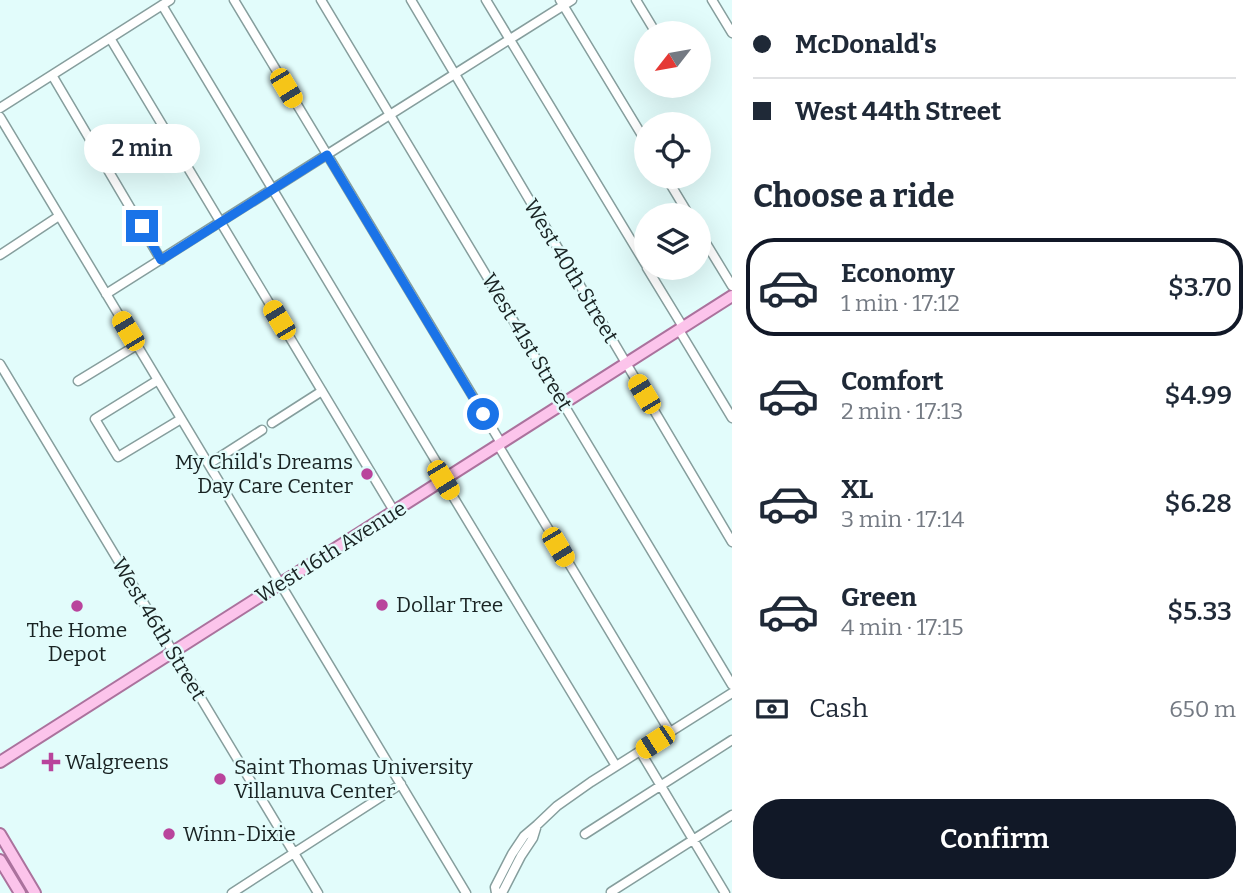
<!DOCTYPE html>
<html lang="en">
<head>
<meta charset="utf-8">
<style>
	body { margin:0; font-family:Bitter,serif; background:#f6f6f7; color:#1f2937; height:100vh; display:flex; flex-direction:column; font-size:26px; white-space:nowrap }
	* { box-sizing:border-box; margin:0 }
	p { font-size:23px; color:#747a83 }
	.icon { flex:none; width:38px; height:38px; fill:none; stroke:currentColor; stroke-width:2; stroke-linecap:round; stroke-linejoin:round }
	.map { position:relative; flex:1; overflow:hidden }
	.drawer { display:flex; flex-direction:column; background:#fff; width:525px }
	.drawer>* { flex:none }
	.guide { display:grid; align-content:center; height:154px; padding:0 21px; background:#fff }
	.needle { width:46px; rotate:239deg }
	.controls { position:absolute; left:634px; top:21px; display:grid; gap:14px }
	.controls a { display:grid; place-items:center; width:77px; height:77px; border-radius:50%; background:#fff; box-shadow:0 7px 28px #0002; font-size:35px }
	.end { position:absolute; width:32px; height:32px; margin:-16px; border:9px solid #1a73e8; background:#fff; box-shadow:0 0 0 4px #fff }
	.from { border-radius:50% }
	.bubble { position:absolute; height:49px; border-radius:24px; background:#fff; box-shadow:0 7px 28px #0002; font-size:23px; font-weight:600; line-height:49px; text-align:center }
	.car { position:absolute; width:21px; height:42px; margin:-21px -10px; border-radius:9px; box-shadow:0 0 5px 2px #0007; background:linear-gradient(#f5c518 24%,#345 0 40%,#f5c518 0 76%,#345 0 86%,#f5c518 0) }
	.guide b { display:flex; align-items:center; gap:24px; height:66px; font-size:26px }
	.guide b+b { border-top:2px solid #e0e1e3 }
	.guide i { width:18px; height:18px; background:#1f2937 }
	ul { padding:0; list-style:none }
	li { display:flex; align-items:center; gap:21px; height:98px; margin:0 14px 10px; padding:0 7px; border:4px solid transparent; border-radius:28px }
	li div { flex:1 }
	li b { display:block; font-size:26px }
	li em { font-style:normal; font-weight:600 }
	li.on { border-color:#111827 }
	li>.icon { width:63px; height:63px; stroke-width:1.5 }
	h2 { padding:0 21px; font-size:32px; line-height:84px }
	.pay { display:flex; align-items:center; gap:18px; height:77px; padding:0 21px; font-size:26px }
	.pay p { margin-inline-start:auto }
	.action { display:flex; gap:14px; margin-top:auto; padding:14px 21px }
	.action a { flex:1; height:80px; border-radius:28px; background:#111827; color:#fff; font-size:28px; font-weight:600; line-height:80px; text-align:center }
	main { display:flex; flex:1; min-height:0 }
	.map>svg:first-child { display:block }
	.lines { fill:none; stroke-linecap:round; stroke-linejoin:round }
	.minor-casing { stroke:#869e9d; stroke-width:11 }
	.major-casing { stroke:#ab729d; stroke-width:14 }
	.minor { stroke:#fff; stroke-width:8 }
	.major { stroke:#fcc4eb; stroke-width:10 }
	.route { stroke:#1a73e8; stroke-width:9 }
	.poi-dot { fill:#b9449c; stroke:#e2fcfb; stroke-width:2.5 }
	.labels { text-anchor:middle; stroke-width:5; stroke-linejoin:round; paint-order:stroke }
	.street-label { font-size:21px; fill:#192323; stroke:#e2fcfb }
	.poi-label { font-size:21px; fill:#192323; stroke:#e2fcfb; text-anchor:start }
</style>
</head>
<body>
<main>
<div class="map">
<svg width="732" height="893" viewBox="0 0 732 893">
	<rect width="100%" height="100%" fill="#e2fcfb"/>
	<g class="lines">
		<defs>
			<path id="minor" d="M234,0l267,443
				M321,0l411,685
				M411,0l321,542
				M486,0l160,265
				M560,0l86,142
				M636,0l20,33
				M712,0l20,33
				M162,5l284,473
				M110,38l284,473
				M52,75l109,185
				M0,108l170,-108
				M0,117l466,776
				M666,177l23,38
				M698,230l34,56
				M0,255l59,-39
				M647,268l36,59
				M106,294l466,-294
				M679,330l53,88
				M0,364l318,529
				M158,380l-63,39 23,38 63,-38
				M78,381l59,-36
				M272,423l50,-32
				M498,445l172,287
				M209,464l53,-34
				M443,480l173,286
				M640,751l85,142
				M585,834l147,-94
				M611,892l121,-77
				M232,893l169,-109
				M496,893l-1,-6 17,-33 12,-18 13,-11 20,-19 34,-24 141,-89
				M502,893l19,-37 12,-18 4,-13"/>
			<path id="major" d="M0,762l732,-466
				M0,834l35,59
				M0,860l20,33"/>
		</defs>
		<use href="#minor" class="minor-casing"/>
		<use href="#major" class="major-casing"/>
		<use href="#minor" class="minor"/>
		<use href="#major" class="major"/>
	</g>
	<g class="lines">
		<path class="route" d="M142,226l19,34 166,-105 156,259"/>
	</g>
	<g class="poi-dot">
		<circle cx="367" cy="474" r="7"/>
		<circle cx="382" cy="605" r="7"/>
		<circle cx="77" cy="606" r="7"/>
		<path d="M47.5 751.5h7v7h7v7h-7v7h-7v-7h-7v-7h7z"/>
		<circle cx="220" cy="779" r="7"/>
		<circle cx="169" cy="834" r="7"/>
	</g>
	<g class="labels">
		<g class="street-label">
			<text transform="translate(571 271) rotate(59)" y="7">West 40th Street</text>
			<text transform="translate(527 342) rotate(59)" y="7">West 41st Street</text>
			<text transform="translate(331 552) rotate(-32)" y="7">West 16th Avenue</text>
			<text transform="translate(159 629) rotate(59)" y="7">West 46th Street</text>
		</g>
		<g class="poi-label">
			<text x="353" y="469" text-anchor="end">My Child's Dreams<tspan x="353" dy="24">Day Care Center</tspan></text>
			<text x="396" y="612">Dollar Tree</text>
			<text x="77" y="637" text-anchor="middle">The Home<tspan x="77" dy="24">Depot</tspan></text>
			<text x="65" y="769">Walgreens</text>
			<text x="234" y="774">Saint Thomas University<tspan x="234" dy="24">Villanuva Center</tspan></text>
			<text x="183" y="841">Winn-Dixie</text>
		</g>
	</g>
</svg>
<div class="controls">
<a><svg class="needle" viewBox="-14 -14 28 28"><path d="M0-13l5 13h-10z" fill="#e53935"/><path d="M0 13l5-13h-10z" fill="#747a83"/></svg></a>
<a><svg class="icon" aria-label="locate" viewBox="0 0 24 24"><circle cx="12" cy="12" r="6"/><path d="M12 2v4M12 18v4M2 12h4M18 12h4"/></svg></a>
<a><svg class="icon" aria-label="layers" viewBox="0 0 24 24"><path d="M12 4l9 5-9 5-9-5zM3 14l9 5 9-5"/></svg></a>
</div>
<i class="end from" style="left:483px;top:414px"></i>
<i class="end" style="left:142px;top:226px"></i>
<div class="bubble" style="left:84px;top:124px;width:116px">2 min</div>
<i class="car" style="left:286px;top:88px;rotate:149deg"></i>
<i class="car" style="left:279px;top:320px;rotate:329deg"></i>
<i class="car" style="left:128px;top:331px;rotate:329deg"></i>
<i class="car" style="left:644px;top:394px;rotate:329deg"></i>
<i class="car" style="left:443px;top:480px;rotate:149deg"></i>
<i class="car" style="left:558px;top:547px;rotate:149deg"></i>
<i class="car" style="left:655px;top:742px;rotate:237deg"></i>
</div>
<section class="drawer">
<div class="guide">
<b><i class="from"></i>McDonald's</b>
<b><i></i>West 44th Street</b>
</div>
<h2>Choose a ride</h2>
<ul>
<li class="on"><svg class="icon" aria-label="car" viewBox="0 0 24 24"><path d="M5 17H2v-5l4-1 3-4h7l3 4 3 1v5h-3M9 17h6M6 11h13"/><circle cx="7" cy="17" r="2"/><circle cx="17" cy="17" r="2"/></svg><div><b>Economy</b><p>1 min · 17:12</p></div><em>$3.70</em></li>
<li><svg class="icon" aria-label="car" viewBox="0 0 24 24"><path d="M5 17H2v-5l4-1 3-4h7l3 4 3 1v5h-3M9 17h6M6 11h13"/><circle cx="7" cy="17" r="2"/><circle cx="17" cy="17" r="2"/></svg><div><b>Comfort</b><p>2 min · 17:13</p></div><em>$4.99</em></li>
<li><svg class="icon" aria-label="car" viewBox="0 0 24 24"><path d="M5 17H2v-5l4-1 3-4h7l3 4 3 1v5h-3M9 17h6M6 11h13"/><circle cx="7" cy="17" r="2"/><circle cx="17" cy="17" r="2"/></svg><div><b>XL</b><p>3 min · 17:14</p></div><em>$6.28</em></li>
<li><svg class="icon" aria-label="car" viewBox="0 0 24 24"><path d="M5 17H2v-5l4-1 3-4h7l3 4 3 1v5h-3M9 17h6M6 11h13"/><circle cx="7" cy="17" r="2"/><circle cx="17" cy="17" r="2"/></svg><div><b>Green</b><p>4 min · 17:15</p></div><em>$5.33</em></li>
</ul>
<div class="pay"><svg class="icon" aria-label="cash" viewBox="0 0 24 24"><path d="M3 7h18v10H3z"/><circle cx="12" cy="12" r="2"/></svg>Cash<p>650 m</p></div>
<div class="action"><a>Confirm</a></div>
</section>
</main>
</body>
</html>
